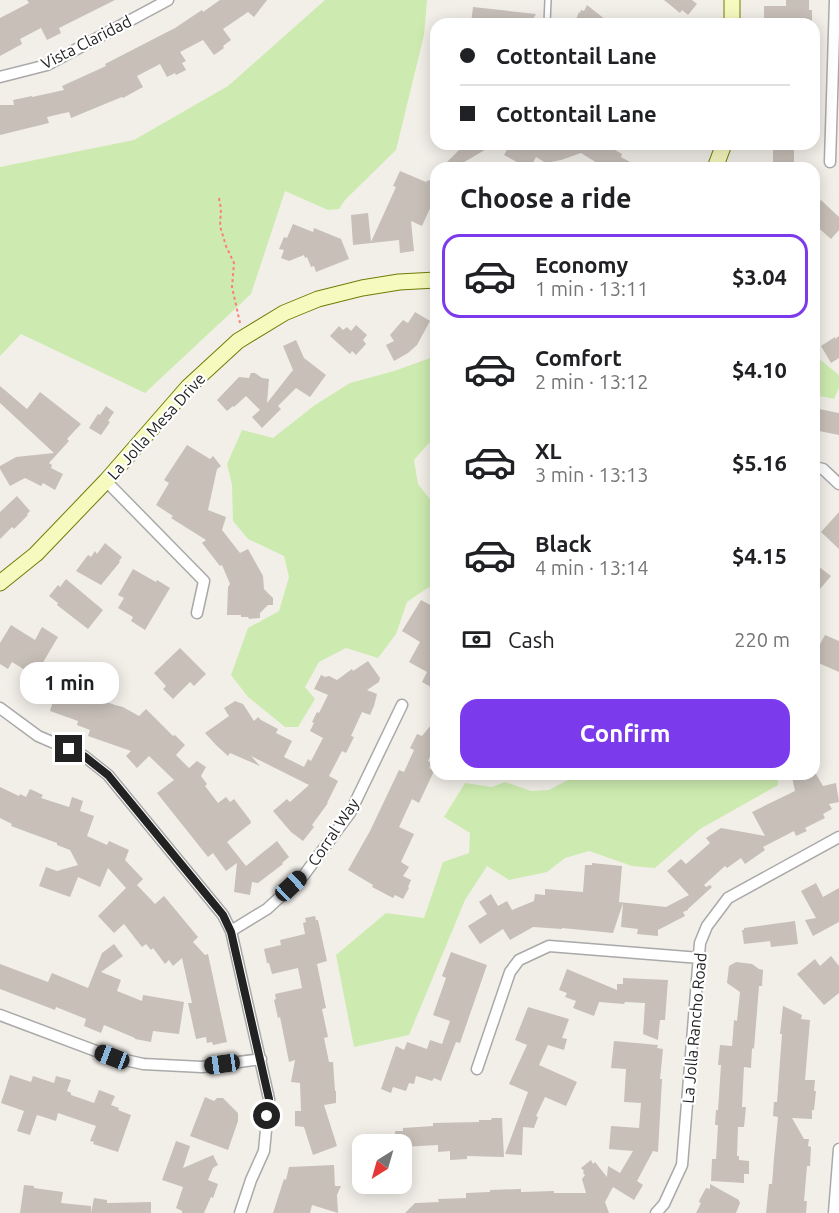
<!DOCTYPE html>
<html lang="en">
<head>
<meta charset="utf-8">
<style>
	body { margin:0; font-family:Ubuntu,sans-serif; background:#f6f6f6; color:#202124; height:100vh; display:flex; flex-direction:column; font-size:22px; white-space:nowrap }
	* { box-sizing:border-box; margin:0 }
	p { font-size:20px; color:#757577 }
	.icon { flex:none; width:33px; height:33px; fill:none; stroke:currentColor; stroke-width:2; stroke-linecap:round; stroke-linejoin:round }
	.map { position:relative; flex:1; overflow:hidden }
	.panel { position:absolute; left:430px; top:162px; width:390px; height:618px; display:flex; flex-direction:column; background:#fff; border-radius:18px; box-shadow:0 3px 15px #0003 }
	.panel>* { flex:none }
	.guide { position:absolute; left:430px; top:18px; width:390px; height:132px; border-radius:18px; box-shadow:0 3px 15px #0003; display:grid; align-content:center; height:132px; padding:0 30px; background:#fff }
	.needle { width:39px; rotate:217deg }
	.controls { position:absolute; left:352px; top:1134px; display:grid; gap:12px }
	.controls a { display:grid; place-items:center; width:60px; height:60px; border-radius:12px; background:#fff; box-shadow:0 3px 15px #0003; font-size:30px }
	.end { position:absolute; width:27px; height:27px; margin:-14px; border:8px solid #222; background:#fff; box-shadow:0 0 0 3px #fff }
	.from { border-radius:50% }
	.bubble { position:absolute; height:42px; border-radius:18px; background:#fff; box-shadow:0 3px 15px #0003; font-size:20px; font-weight:600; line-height:42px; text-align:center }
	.car { position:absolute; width:18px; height:36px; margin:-18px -9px; border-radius:8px; box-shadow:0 0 4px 2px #0007; background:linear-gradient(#222 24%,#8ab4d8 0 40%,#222 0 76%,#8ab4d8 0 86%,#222 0) }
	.guide b { display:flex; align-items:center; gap:21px; height:57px; font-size:22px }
	.guide b+b { border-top:2px solid #e0e0e0 }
	.guide i { width:15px; height:15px; background:#202124 }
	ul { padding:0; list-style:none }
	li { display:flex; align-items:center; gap:18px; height:84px; margin:0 12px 9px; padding:0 18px; border:3px solid transparent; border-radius:18px }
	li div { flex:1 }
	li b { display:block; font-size:22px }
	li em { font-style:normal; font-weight:600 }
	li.active { border-color:#7c3aed }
	li>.icon { width:54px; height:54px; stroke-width:1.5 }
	h2 { padding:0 30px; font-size:27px; line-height:72px }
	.pay { display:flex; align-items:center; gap:15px; height:66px; padding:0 30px; font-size:22px }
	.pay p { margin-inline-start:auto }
	.action { display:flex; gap:12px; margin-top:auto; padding:12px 30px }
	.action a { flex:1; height:69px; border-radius:18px; background:#7c3aed; color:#fff; font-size:24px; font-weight:600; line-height:69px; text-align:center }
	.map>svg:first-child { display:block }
	.grass { fill:#cdebb0 }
	.building { fill:#c7bfb8 }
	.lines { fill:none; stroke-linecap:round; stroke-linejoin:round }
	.lane-casing { stroke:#a9a9a9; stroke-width:8 }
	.street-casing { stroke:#a9a9a9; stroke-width:13 }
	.secondary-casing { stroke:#707d05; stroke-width:17 }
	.path { stroke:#fa8072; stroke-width:2; stroke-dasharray:3 3; stroke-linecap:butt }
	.lane { stroke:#fff; stroke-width:5 }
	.street { stroke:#fff; stroke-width:10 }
	.secondary { stroke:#f7fabf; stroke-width:15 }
	.route { stroke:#222; stroke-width:8 }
	.labels { text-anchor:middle; stroke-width:4.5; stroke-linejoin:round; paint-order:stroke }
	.street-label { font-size:16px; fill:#222; stroke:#fff }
</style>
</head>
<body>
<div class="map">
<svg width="839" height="1213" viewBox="0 0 839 1213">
	<rect width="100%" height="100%" fill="#f2efe9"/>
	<path class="grass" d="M325,0h102l-3,35 -28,115 -51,50 -6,9 -11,1 -43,-19 -34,103 -106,99 -124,-59 -21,22v-189l134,-27 94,-54z
		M814,336l3,21 22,18v13l-5,11 -19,-4z
		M436,356v79l-22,25 4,24 18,23v82l-7,-2 -22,15 -11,32 -18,24 -32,-10 -27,14 -14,25 10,12 -17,28h-13l-37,-30 -17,-22 17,-47 31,-17 10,-34 -5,-21 -36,-17 -15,-18 -1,-36 -5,-21 15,-34 31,8 42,-33 35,-22 44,-12z
		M572,774h206v11l-78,44 -45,39 -23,-2 -43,-15 -24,7 -18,14 -38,8 -22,-14 -22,34 -56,135 -55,12 -18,-92 50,-42 38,5 19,-56 26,-9 1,-20 -26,-16 21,-34 27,4 13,-5 26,9 18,-1 19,-10z"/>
	<path class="building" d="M27,0h88l-56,28 2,5 -14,7 -6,-12 -21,11 2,5 -22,12v-38l29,-15z
		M220,0h47l-13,17 -6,-5 -25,17 8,11 -8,6 1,2 -10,7 -11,-15 -23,12 6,9 -4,2 4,7 -10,5 -1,-2 -8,4 -7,-13 -23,12 6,11 -20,11 -1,-1 -51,21 -2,-6 -22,5 2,6 -49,12v-30h14l-1,-5 19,-4v1l32,-7 -2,-4 44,-20 -1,-2 70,-36 27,-18 1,2z
		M664,0h28l5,4 -9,11 -6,-5 -2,3z
		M786,0h23v10h3v11h-48v-15h22z
		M587,5l24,19h-37l5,-12 1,1 1,-3 3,1z
		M473,7l63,7 -6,10h-59z
		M455,144h40l-41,24h-13l18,-18z
		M510,144h102l-2,3 12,7 -1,3 20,11h-36l-24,-15 -20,7 -15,3 -10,-6 -6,11h-2l-24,-13z
		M773,146h21v22h-21z
		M400,171l26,11 2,-2 1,1 7,-8v26l-4,5 -10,22 -11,-5 3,30 -14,2 -1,-13 -46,5 -2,-30 17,-2 3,29 25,-55 -3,-1z
		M821,200l18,17v13l-8,9 -17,-15v-17z
		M293,224l20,8 1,-4 27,11 8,20 -33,13 -2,-6 -3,1 -4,-10 -2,1 -1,-3 -15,6 -8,-3 3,-8 -5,-1 5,-12 3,1z
		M415,312l15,9 -13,24 -9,8 -14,8 -8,-16 8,-4 -4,-6 13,-15 5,3z
		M356,325l11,10 -4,5 3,4 -10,11 -4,-4 -2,3 -20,-18 9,-10 4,4 4,-3 4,4z
		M839,336v22l-8,5 -10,-17 14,-9v2z
		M296,340l8,18 22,17 -16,22 -14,-9 -18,18 3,3 -19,19 -10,-11 8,-7 -14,-14 -12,11 -1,-1 -6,5 -10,-11 22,-23 10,1 2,-5h4l7,5 7,1 -2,24 26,-33 -10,-24z
		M0,386l27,23 13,-17 41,32 -14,15 2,2 -20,22 3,2 -1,3 12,6 -8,16 -12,-7 -2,3 -16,-8 -15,8 -10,-17v-3l16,-9 38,-4 -54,-50z
		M106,406l8,6 -6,9 2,1 -9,13 -12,-7 9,-14 2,1z
		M814,408l25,5v22l-25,-5z
		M187,445l23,14 3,-3 8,10 -4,3 -9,41 18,7 -4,13 18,23 8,-4 15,27 1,13 9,9v7h-5l-8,8v5l-11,1 -1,-2h-7v-2h-14l1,-28 2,-3 -8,-19 -2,1 -18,-23 4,-3 -35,-22 2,-2 -17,-11 13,-22 -5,-3z
		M17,496l13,15 -3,3 1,1 -14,14 -2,-2 -12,12v-27z
		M839,512v37l-18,-17z
		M105,543l17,14 -3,4 1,1 -19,23 -25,-14 12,-16 3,2 4,-6 2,3z
		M814,563l17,13 -17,20z
		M133,569l23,13 1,-2 13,8 -25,42 -14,-9 2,-4 -15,-9 6,-10 -6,-3z
		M66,579l37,31 -15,19 -31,-24 1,-2 -9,-7 9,-11 2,2z
		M421,600l15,8v82l-14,-8 5,-10 -18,-10 11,-20 -18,-11z
		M11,625l24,15 7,-13 16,10 -23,39 -23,-14 -4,7 -8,-5v-21z
		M825,635l14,6v31l-25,-11v-6z
		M180,648l26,26 -12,12 -4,-4 -17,17 -10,-10 3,-3 -12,-13z
		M368,661l12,17 -1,4 -12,8 10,4 -3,12 -4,9 -8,-3 -11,24 3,1 -8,16 -4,-2 -13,25 9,5 -11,22h1l-16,22 2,2 -11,14 -12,-9 -18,-21 14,-12 3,3 19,-17 -58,-29 9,10 -30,-13 -2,3 -12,-11 -11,-12 24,-17 -5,-8 11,-7 8,3 11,17 4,-4 3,3 17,9 -2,4 16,8 -8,16 20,10 4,-8 3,2 12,-23 -13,-7 4,-8 -2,-1 5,-10 2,1 9,-18 -14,-6 7,-14 4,2 4,-1 8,4 15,-11 1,2z
		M57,688l22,8 1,-3 35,12 8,2 16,9 7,-7 27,27 2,-1 10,10 -9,10 13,13 8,-7 9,6 -5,9 6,8 -2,2 13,17 8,-6 4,5 4,-3 16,21 1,3 -24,19 19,24 31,-25 12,16 -7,6 1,1 -25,19 -6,-1 -2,13 -16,-3 3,-29 -11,8 -13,-18 -5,4 -51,-64 17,-13 -25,-24 -12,12 -11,-12 5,-5 -43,-15 2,-6 -13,-5 1,-4 -28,-10z
		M436,719v25l-8,17 4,2 -3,5 5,3 -15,32 -7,-4 -13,28 15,7 -13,28 8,5 -6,9 8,4 -3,7 1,1 -6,11 -8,-4 -2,3 -21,-11 1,-2 -25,-15 22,-39 29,-61 5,2 10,-22 -4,-2 7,-14 5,2z
		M803,774h13l7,12 13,-3 3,19 -10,2 3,5 -9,5 2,4 -20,10 2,3 -11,5 -2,-5 -31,16 2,3 -20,14 -4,-6 -14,10 -2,-2 -21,19 2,2 4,-2 2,2 -24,22v1l-5,2 2,4 -27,14v6l-21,-2 1,-5 -17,-2 2,-24 -10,30 -51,-5v1l-29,-2 -23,13 -7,-11 -23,15 -12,-18 19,-12 -8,-12 12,-8 7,12 9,-5 5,9 22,-9 1,-7 10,1v-6l38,3 2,-27h7v-2l30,3 -3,36 47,5 23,-12 -22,-24 14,-12 5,5 24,-21 -4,-5 15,-10 44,8 -13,-24 43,-21 -3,-14z
		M0,787l19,9 1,-2 6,3 4,-8 13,6 -2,3 28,9 3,-10 11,4 -3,10 14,5 -7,20 20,9 2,-4 20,9 -4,10 18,19 -6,6 18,19 9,-8 34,41 -5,5 12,13 3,-1 19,88 -14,3 -1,-3 -5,1 -1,-6 -10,2 -8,-36h4l-10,-45 -9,8 -4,-6 -4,4 -12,-16 -2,2 -5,-6 -4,3 -18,-23 -10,9 -16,-17 28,-28 -18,-20 -8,19 -22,-10 -8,20 -31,-11 7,-19 11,4 21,-6 -8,-15 -13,-5v-2l-46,-17 1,-2 -12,-6z
		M816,883l7,14 16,-9v34l-26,14 -8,-16 11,-2 -15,-27z
		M315,916l1,4h2l9,41 -10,3 9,44 -4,1 6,28 -4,1 5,24h4l2,29h1v12l-12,2 13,41 -24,9 -9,-28 -9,-1v-15h6l-1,-28 -9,-1 4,-22 -6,2 -9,-45 -2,1 -4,-18 2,-1 -1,-5 27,-6 -4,-20 -26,6 -3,-11h-2l-3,-14 17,-4 -1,-5 25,-6 -2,-11 3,-1 -1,-4z
		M795,921l3,23 -27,3 -1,-6 -26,3 -2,-14h2v-2z
		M114,944l9,12 -22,16 20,8 -4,11 25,10 1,-6 41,7 -5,32 -26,-3 -2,11 -16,-3v-1l-31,-13 -3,8 -17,-7 2,-7 -30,-12 -1,3 -55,-21v-25l48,18 4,-9 36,15 14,-35z
		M451,952l36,13 -27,78 -4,-1 -15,39 -7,-3 -2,3 -16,-5 -2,8 -5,-1 -3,8 -13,-4 -2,6 -10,-4 15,-43 8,4 3,-8 20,7 3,-9 12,4 8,-23 -17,-6 13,-37 -4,-2z
		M831,956l8,10v27l-15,12 -27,-31 18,-15 5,7z
		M736,962l16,2 7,5 4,1 -1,16h-3l-5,63 -2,-1 -1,20 -7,-1 -2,40h4l-2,20h-6l-1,29h2v4l10,1v13h-5v9l-33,-2 1,-22h4l2,-34h-3l1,-15h2l3,-45h-3l2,-20 12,1 2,-26 3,1 3,-29 -13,-9 2,-17z
		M567,969l50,21v-6h6v-6l45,2 -3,40h-5l-2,20 -15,-6 2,-31 -20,-1 -1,2 -25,-2 -5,14 -21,-8 3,-7 -11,-4 2,-4 -8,-3z
		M783,1006l19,9 -1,4 9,1 -5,60h10l-1,11h2l-2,19h-2v9l-20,-1 12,21h5l-1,7 3,1 -1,19h-3l-3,35h3l-1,12h-40l3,-29h3l2,-26 4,-41 -5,-1 1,-14h3l5,-68h-2z
		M528,1007l41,12 -7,19 5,1 -3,11 -16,-5 -9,20 38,17 -11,24 -21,-9 -9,19 2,1 -4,11 -11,-1 -1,28 -17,-1 23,-62 -19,-8 18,-39 -12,-5z
		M614,1041l44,4 -1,3 6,1 -3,30h2l-4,73 -5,-1 -16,30 6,4 -9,15 -21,-13 -8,15 4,11h-204l10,-10 24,-1 -1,-3 28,-1v-5l24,-1v-2l31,-1v3l33,-1v2h32l-4,-14 3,-4 -2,-2 1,-2 -3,-3 10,-8 2,4 2,-2 12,15 1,-11 12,7 13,-22 -24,-2 2,-23 28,2 2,-25 -17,-1 2,-33 -15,-1z
		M10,1075l21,7 2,-6 21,7 2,-7 15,4 -4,11 4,2v2l23,8 5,-13 16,6 -4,9 8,3 -1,2 13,5 -13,37 -25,-8 1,-2 -4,-1 6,-15 -38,-13 -2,8 -19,-6 -7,20 -13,-4 7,-20 -23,-8z
		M205,1097l9,4 3,-3h6l15,15v8l-10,29 -38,-14z
		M492,1118h10l2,39 -37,-1v3l-17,1v-9l-12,1v-7l-36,2v-3h-6l-1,-13h8v-3l30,-2v-3l46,-1v-2h12z
		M176,1141l14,5 -7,22 30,-13 5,10 -5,3 -5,12 10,4 -5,14 -2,-1 -7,16h-22v-2l-6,-3 7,-21 -21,-7z
		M334,1165l1,21h6l-4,9 1,18 -26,-8 -2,8h-37l11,-34 2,1 3,-13z
		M710,1184l29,16v1l1,2 -4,10h-40l5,-10 -2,-1 1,-3 6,-11 4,1z
		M24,1185l10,1v2l29,4 -2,11 30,3v7h-71z
		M94,1198l13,2v3l44,-1v11h-60z"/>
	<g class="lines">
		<defs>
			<path id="lane" d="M547,24l1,-24"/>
			<path id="street" d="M0,77l47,-12 121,-65
				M830,162l5,-162
				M814,467l9,2 16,15
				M106,481l98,100 -7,32
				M0,708l38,28 46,20 24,19 115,140 8,16 38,168 -5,52 -13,29 -11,33
				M231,931l36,-22 37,-34 46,-62 52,-108
				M0,1015l112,42 31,7 59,3 59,-8
				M477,1069l33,-97 9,-12 30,-14 151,12
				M656,1213l8,-9 18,-39 18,-222 7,-17 21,-28 111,-61
				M834,1213l5,-64"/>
			<path id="secondary" d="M732,24v-24
				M715,168l9,-24
				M0,583l36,-29 70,-73 82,-94 50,-46 46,-28 34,-14 44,-11 37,-6 37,-2"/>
		</defs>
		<use href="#lane" class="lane-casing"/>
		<use href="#street" class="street-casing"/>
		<use href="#secondary" class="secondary-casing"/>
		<path class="path" d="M219,198l2,11 -1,17 6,20 8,17 -2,24 8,36"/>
		<use href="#lane" class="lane"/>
		<use href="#street" class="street"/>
		<use href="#secondary" class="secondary"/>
	</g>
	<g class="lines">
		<path class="route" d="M69,749l15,7 24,19 115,140 8,17 38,167 -2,17"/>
	</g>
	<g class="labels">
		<g class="street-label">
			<text transform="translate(86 42) rotate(-27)" y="6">Vista Claridad</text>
			<text transform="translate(156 426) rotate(-48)" y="6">La Jolla Mesa Drive</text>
			<text transform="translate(333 832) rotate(-56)" y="6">Corral Way</text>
			<text transform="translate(694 1028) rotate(-85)" y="6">La Jolla Rancho Road</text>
		</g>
	</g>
</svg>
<div class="controls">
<a><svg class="needle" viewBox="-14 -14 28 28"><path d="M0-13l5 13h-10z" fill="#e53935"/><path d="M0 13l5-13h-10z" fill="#757577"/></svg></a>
</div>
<i class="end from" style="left:267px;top:1116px"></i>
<i class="end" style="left:69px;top:749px"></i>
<div class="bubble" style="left:20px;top:662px;width:99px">1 min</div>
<i class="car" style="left:291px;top:886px;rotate:47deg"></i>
<i class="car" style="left:112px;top:1057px;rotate:291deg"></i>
<i class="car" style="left:222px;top:1064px;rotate:262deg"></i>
<div class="guide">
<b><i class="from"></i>Cottontail Lane</b>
<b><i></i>Cottontail Lane</b>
</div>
<section class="panel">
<h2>Choose a ride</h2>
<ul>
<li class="active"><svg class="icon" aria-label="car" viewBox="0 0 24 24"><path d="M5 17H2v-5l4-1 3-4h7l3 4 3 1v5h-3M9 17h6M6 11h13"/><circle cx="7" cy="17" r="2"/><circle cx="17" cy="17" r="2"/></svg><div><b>Economy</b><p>1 min · 13:11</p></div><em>$3.04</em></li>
<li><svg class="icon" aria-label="car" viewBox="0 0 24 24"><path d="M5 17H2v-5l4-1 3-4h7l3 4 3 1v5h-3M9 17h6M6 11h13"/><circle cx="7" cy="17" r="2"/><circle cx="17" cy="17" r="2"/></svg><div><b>Comfort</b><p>2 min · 13:12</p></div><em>$4.10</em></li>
<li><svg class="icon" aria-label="car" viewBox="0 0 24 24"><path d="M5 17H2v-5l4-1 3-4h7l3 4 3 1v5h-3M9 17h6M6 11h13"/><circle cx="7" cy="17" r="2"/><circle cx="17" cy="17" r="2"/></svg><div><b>XL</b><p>3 min · 13:13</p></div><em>$5.16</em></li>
<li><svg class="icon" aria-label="car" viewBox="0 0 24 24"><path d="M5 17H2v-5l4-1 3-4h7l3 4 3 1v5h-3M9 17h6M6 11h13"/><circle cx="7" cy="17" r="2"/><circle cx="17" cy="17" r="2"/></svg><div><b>Black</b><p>4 min · 13:14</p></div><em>$4.15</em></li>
</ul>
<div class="pay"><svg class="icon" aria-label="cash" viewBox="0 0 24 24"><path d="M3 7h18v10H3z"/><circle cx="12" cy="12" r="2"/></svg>Cash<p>220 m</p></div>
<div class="action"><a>Confirm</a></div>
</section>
</div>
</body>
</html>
